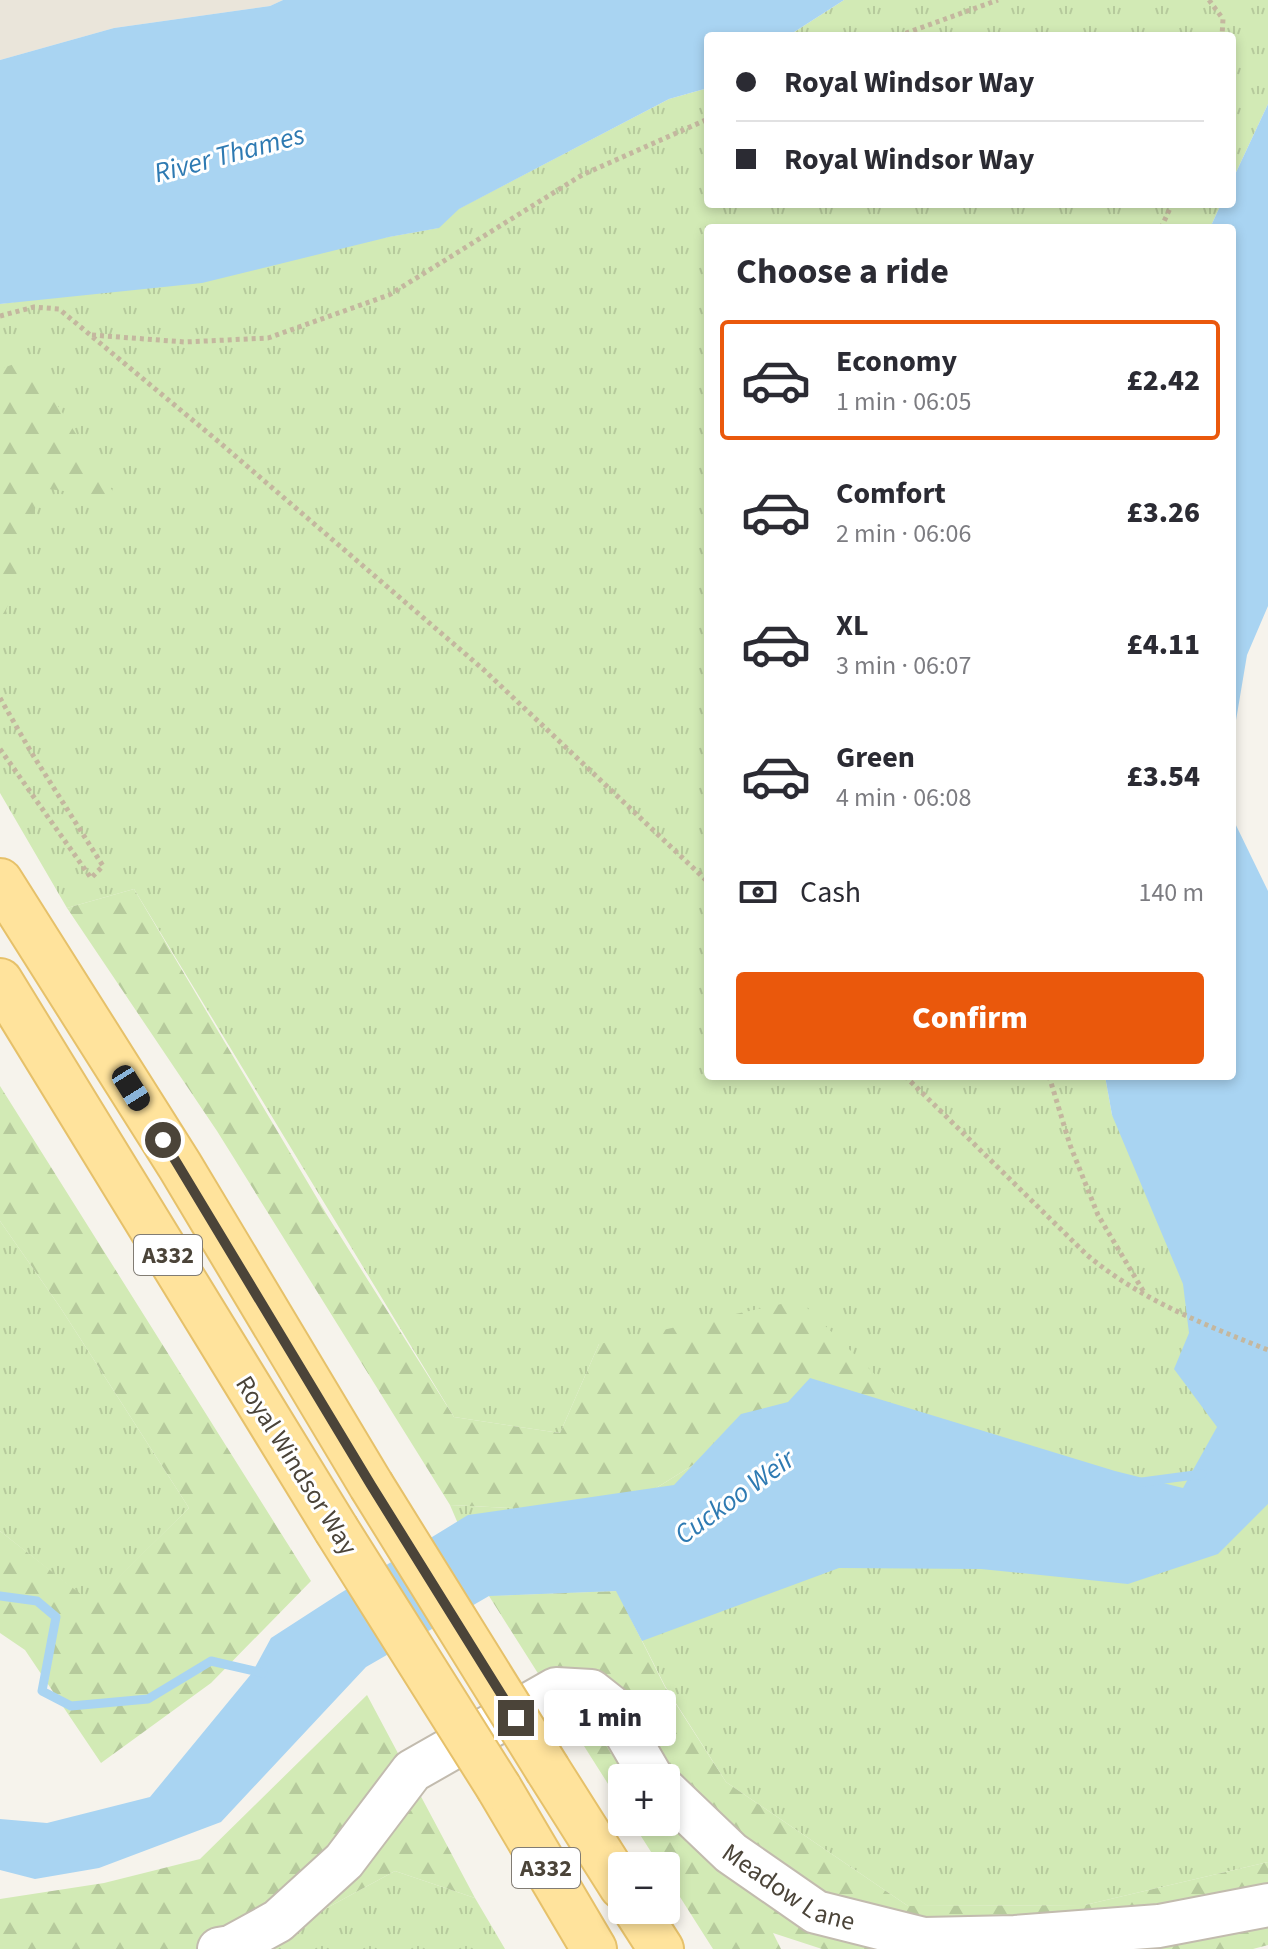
<!DOCTYPE html>
<html lang="en">
<head>
<meta charset="utf-8">
<style>
	body { margin:0; font-family:"Source Sans 3",sans-serif; background:#f7f7f7; color:#2b2b33; height:100vh; display:flex; flex-direction:column; font-size:30px; white-space:nowrap }
	* { box-sizing:border-box; margin:0 }
	p { font-size:26px; color:#7c7c81 }
	.icon { flex:none; width:44px; height:44px; fill:none; stroke:currentColor; stroke-width:2; stroke-linecap:round; stroke-linejoin:round }
	.map { position:relative; flex:1; overflow:hidden }
	.details { position:absolute; left:704px; top:224px; width:532px; height:856px; display:flex; flex-direction:column; background:#fff; border-radius:8px; box-shadow:0 4px 12px #0003 }
	.details>* { flex:none }
	.hud { position:absolute; left:704px; top:32px; width:532px; height:176px; border-radius:8px; box-shadow:0 4px 12px #0003; display:grid; align-content:center; height:176px; padding:0 32px; background:#fff }
	.controls { position:absolute; left:608px; top:1764px; display:grid; gap:16px }
	.controls a { display:grid; place-items:center; width:72px; height:72px; border-radius:8px; background:#fff; box-shadow:0 4px 12px #0003; font-size:40px }
	.end { position:absolute; width:36px; height:36px; margin:-18px; border:10px solid #4b4439; background:#fff; box-shadow:0 0 0 4px #fff }
	.from { border-radius:50% }
	.bubble { position:absolute; height:56px; border-radius:8px; background:#fff; box-shadow:0 4px 12px #0003; font-size:26px; font-weight:800; line-height:56px; text-align:center }
	.car { position:absolute; width:24px; height:48px; margin:-24px -12px; border-radius:10px; box-shadow:0 0 6px 2px #0007; background:linear-gradient(#222 24%,#8ab4d8 0 40%,#222 0 76%,#8ab4d8 0 86%,#222 0) }
	.hud b { display:flex; align-items:center; gap:28px; height:76px; font-size:30px }
	.hud b+b { border-top:2px solid #e1e1e2 }
	.hud i { width:20px; height:20px; background:#2b2b33 }
	ul { padding:0; list-style:none }
	li { display:flex; align-items:center; gap:24px; height:120px; margin:0 16px 12px; padding:0 16px; border:4px solid transparent; border-radius:8px }
	li div { flex:1 }
	li b { display:block; font-size:30px }
	li em { font-style:normal; font-weight:800 }
	li.active { border-color:#ea580c }
	li>.icon { width:72px; height:72px; stroke-width:1.5 }
	h2 { padding:0 32px; font-size:36px; line-height:96px }
	.pay { display:flex; align-items:center; gap:20px; height:88px; padding:0 32px; font-size:30px }
	.pay p { margin-inline-start:auto }
	.primary-button { display:flex; gap:16px; margin-top:auto; padding:16px 32px }
	.primary-button a { flex:1; height:92px; border-radius:8px; background:#ea580c; color:#fff; font-size:32px; font-weight:800; line-height:92px; text-align:center }
	.map>svg:first-child { display:block }
	.residential { fill:#eae5da }
	.grass { fill:url(#grass-tufts) }
	.forest { fill:url(#forest-firs) }
	.water { fill:#a9d4f2 }
	.lines { fill:none; stroke-linecap:round; stroke-linejoin:round }
	.stream { stroke:#a9d4f2; stroke-width:9 }
	.minor-casing { stroke:#c2bbae; stroke-width:46 }
	.major-casing { stroke:#e6c16a; stroke-width:48 }
	.path { stroke:#c4b79f; stroke-width:5; stroke-dasharray:4 4; stroke-linecap:butt }
	.minor { stroke:#fff; stroke-width:42 }
	.major { stroke:#ffe39c; stroke-width:44 }
	.major-bridge-casing { stroke:#e6c16a; stroke-width:48; stroke-linecap:butt }
	.major-bridge { stroke:#ffe39c; stroke-width:44 }
	.route { stroke:#4b4439; stroke-width:10 }
	.labels { text-anchor:middle; stroke-width:6; stroke-linejoin:round; paint-order:stroke }
	.shield { fill:#fff; stroke:#817c74; stroke-width:2 }
	.shield-label { font-size:24px; font-weight:bold; fill:#4b4439 }
	.street-label { font-size:26px; fill:#4b4439; stroke:#fff }
	.water-label { font-size:28px; font-style:italic; fill:#2e7ab2; stroke:#fff }
</style>
</head>
<body>
<div class="map">
<svg width="1268" height="1949" viewBox="0 0 1268 1949">
	<defs>
		<pattern id="grass-tufts" width="24" height="20" patternUnits="userSpaceOnUse" patternTransform="scale(2)"><rect width="24" height="20" fill="#d2eab5"/><path d="M3 7l-1-3M5 7V3M7 7l1-3M15 17l-1-3M17 17v-4M19 17l1-3" fill="none" stroke="#b6ca9c"/></pattern>
		<pattern id="forest-firs" width="22" height="20" patternUnits="userSpaceOnUse" patternTransform="scale(2)"><rect width="22" height="20" fill="#d2eab5"/><path d="M5 1l3.5 6h-7zM16 11l3.5 6h-7z" fill="#b6ca9c"/></pattern>
	</defs>
	<rect width="100%" height="100%" fill="#f6f3ec"/>
	<path class="residential" d="M0,0h283l-13,6 -156,22 -114,32z"/>
	<path class="grass" d="M844,0h424v104l-36,77v-145h-444z
		M708,88v116h513l-11,24h-502v848h397l7,39 156,197v550l-183,43 -177,1 -182,-124 -61,-96 -48,-95 -128,5 -39,-91 166,8 106,-66 182,-44 -305,-59 -39,89 -106,-16 -320,-528 -67,19 -67,-115v-489l66,-9 372,-67 20,-19 211,-110z
		M0,1221l60,86 129,201 -97,96 -92,-73z
		M395,1871l80,27 30,51h-254z"/>
	<path class="forest" d="M28,359l89,139 -76,-10 -41,144v-263z
		M134,889l193,326 127,202 106,16 39,-89 200,-44 106,104 -183,43 -106,66 -166,-8 -233,-374 -150,-223z
		M0,1086l311,495 -100,102 -110,80 -76,-113 -25,-17v-102l92,72 97,-95 -129,-201 -60,-86z
		M617,1591l48,96 61,95 182,124 177,-1 183,-43v83l-15,4h-431l-49,-16 8,16h-68l-47,-74v-9h-6l-28,-44h34v-44h-44v28l-133,-210z
		M367,1695l108,203 -80,-27 -144,78h-251v-50l104,-16 96,-24z"/>
	<path class="water" d="M283,0h561l-56,36h-80v52l-39,11 -210,110 -20,19 -50,9 -187,46 -202,21v-244l114,-32 156,-22z
		M1268,104v502l-21,49 -15,89v-516h-22l11,-24h11v-23z
		M1232,817l36,74v613l-50,50 -90,30 -147,-15 -142,-1 -197,73 -26,-50 -127,5 -123,71 -145,155 -122,46 -64,11 -35,-9v-51l47,4 103,-26 102,-124 19,-35 68,-44 129,-79 206,-30 67,-71 47,-12 22,-24 305,93 68,17 34,-61 -43,-58 15,-36 -6,-49 -71,-169 -7,-39h127z"/>
	<g class="lines">
		<path class="stream" d="M1142,1482l60,-8
			M0,1596l37,5 19,16 -14,74 29,15 77,-7 63,-38 52,12"/>
		<defs>
			<g id="minor">
				<path id="s1" d="M666,1791l65,62 85,59 108,27 91,-2 144,-11 109,-21"/>
				<path d="M219,1949l12,-2 47,-26 66,-60 68,-90 144,-82 35,2 19,15 42,72"/>
			</g>
			<path id="major" d="M0,881l180,285 191,319
				M0,981l336,548
				M548,1770l74,117
				M499,1788l95,161
				M636,1910l25,39"/>
		</defs>
		<use href="#minor" class="minor-casing"/>
		<use href="#major" class="major-casing"/>
		<path class="path" d="M1209,0l14,19 -1,17
			M898,36l100,-36
			M1161,228l11,-24
			M0,316l34,-9 25,2 160,133 265,228 224,212
			M92,335l93,7 83,-4 121,-43 193,-120 126,-56
			M0,698l31,54 72,114 -12,12 -91,-129
			M905,1076l182,179c54,45 116,69 181,95
			M1049,1076l21,69 28,70 47,79"/>
		<use href="#minor" class="minor"/>
		<use href="#major" class="major"/>
		<defs>
			<path id="major-bridge" d="M371,1485l177,285
				M336,1529l163,259"/>
		</defs>
		<use href="#major-bridge" class="major-bridge-casing"/>
		<use href="#major-bridge" class="major-bridge"/>
	</g>
	<g class="lines">
		<path class="route" d="M163,1140l208,345 145,233"/>
	</g>
	<g class="labels">
		<g class="shield">
			<rect x="134" y="1235" width="68" height="40" rx="6"/>
			<rect x="512" y="1848" width="68" height="40" rx="6"/>
		</g>
		<g class="shield-label">
			<text x="168" y="1263">A332</text>
			<text x="546" y="1876">A332</text>
		</g>
		<g class="street-label">
			<text transform="translate(297 1465) rotate(58)" y="9">Royal Windsor Way</text>
			<text dy="9" stroke="none"><textPath href="#s1" startOffset="158">Meadow Lane</textPath></text>
		</g>
		<g class="water-label">
			<text transform="translate(229 153) rotate(-15)" y="10">River Thames</text>
			<text transform="translate(734 1496) rotate(-36)" y="10">Cuckoo Weir</text>
		</g>
	</g>
</svg>
<div class="controls">
<a>+</a>
<a>−</a>
</div>
<i class="end from" style="left:163px;top:1140px"></i>
<i class="end" style="left:516px;top:1718px"></i>
<div class="bubble" style="left:544px;top:1690px;width:132px">1 min</div>
<i class="car" style="left:131px;top:1088px;rotate:148deg"></i>
<div class="hud">
<b><i class="from"></i>Royal Windsor Way</b>
<b><i></i>Royal Windsor Way</b>
</div>
<section class="details">
<h2>Choose a ride</h2>
<ul>
<li class="active"><svg class="icon" aria-label="car" viewBox="0 0 24 24"><path d="M5 17H2v-5l4-1 3-4h7l3 4 3 1v5h-3M9 17h6M6 11h13"/><circle cx="7" cy="17" r="2"/><circle cx="17" cy="17" r="2"/></svg><div><b>Economy</b><p>1 min · 06:05</p></div><em>£2.42</em></li>
<li><svg class="icon" aria-label="car" viewBox="0 0 24 24"><path d="M5 17H2v-5l4-1 3-4h7l3 4 3 1v5h-3M9 17h6M6 11h13"/><circle cx="7" cy="17" r="2"/><circle cx="17" cy="17" r="2"/></svg><div><b>Comfort</b><p>2 min · 06:06</p></div><em>£3.26</em></li>
<li><svg class="icon" aria-label="car" viewBox="0 0 24 24"><path d="M5 17H2v-5l4-1 3-4h7l3 4 3 1v5h-3M9 17h6M6 11h13"/><circle cx="7" cy="17" r="2"/><circle cx="17" cy="17" r="2"/></svg><div><b>XL</b><p>3 min · 06:07</p></div><em>£4.11</em></li>
<li><svg class="icon" aria-label="car" viewBox="0 0 24 24"><path d="M5 17H2v-5l4-1 3-4h7l3 4 3 1v5h-3M9 17h6M6 11h13"/><circle cx="7" cy="17" r="2"/><circle cx="17" cy="17" r="2"/></svg><div><b>Green</b><p>4 min · 06:08</p></div><em>£3.54</em></li>
</ul>
<div class="pay"><svg class="icon" aria-label="cash" viewBox="0 0 24 24"><path d="M3 7h18v10H3z"/><circle cx="12" cy="12" r="2"/></svg>Cash<p>140 m</p></div>
<div class="primary-button"><a>Confirm</a></div>
</section>
</div>
</body>
</html>
